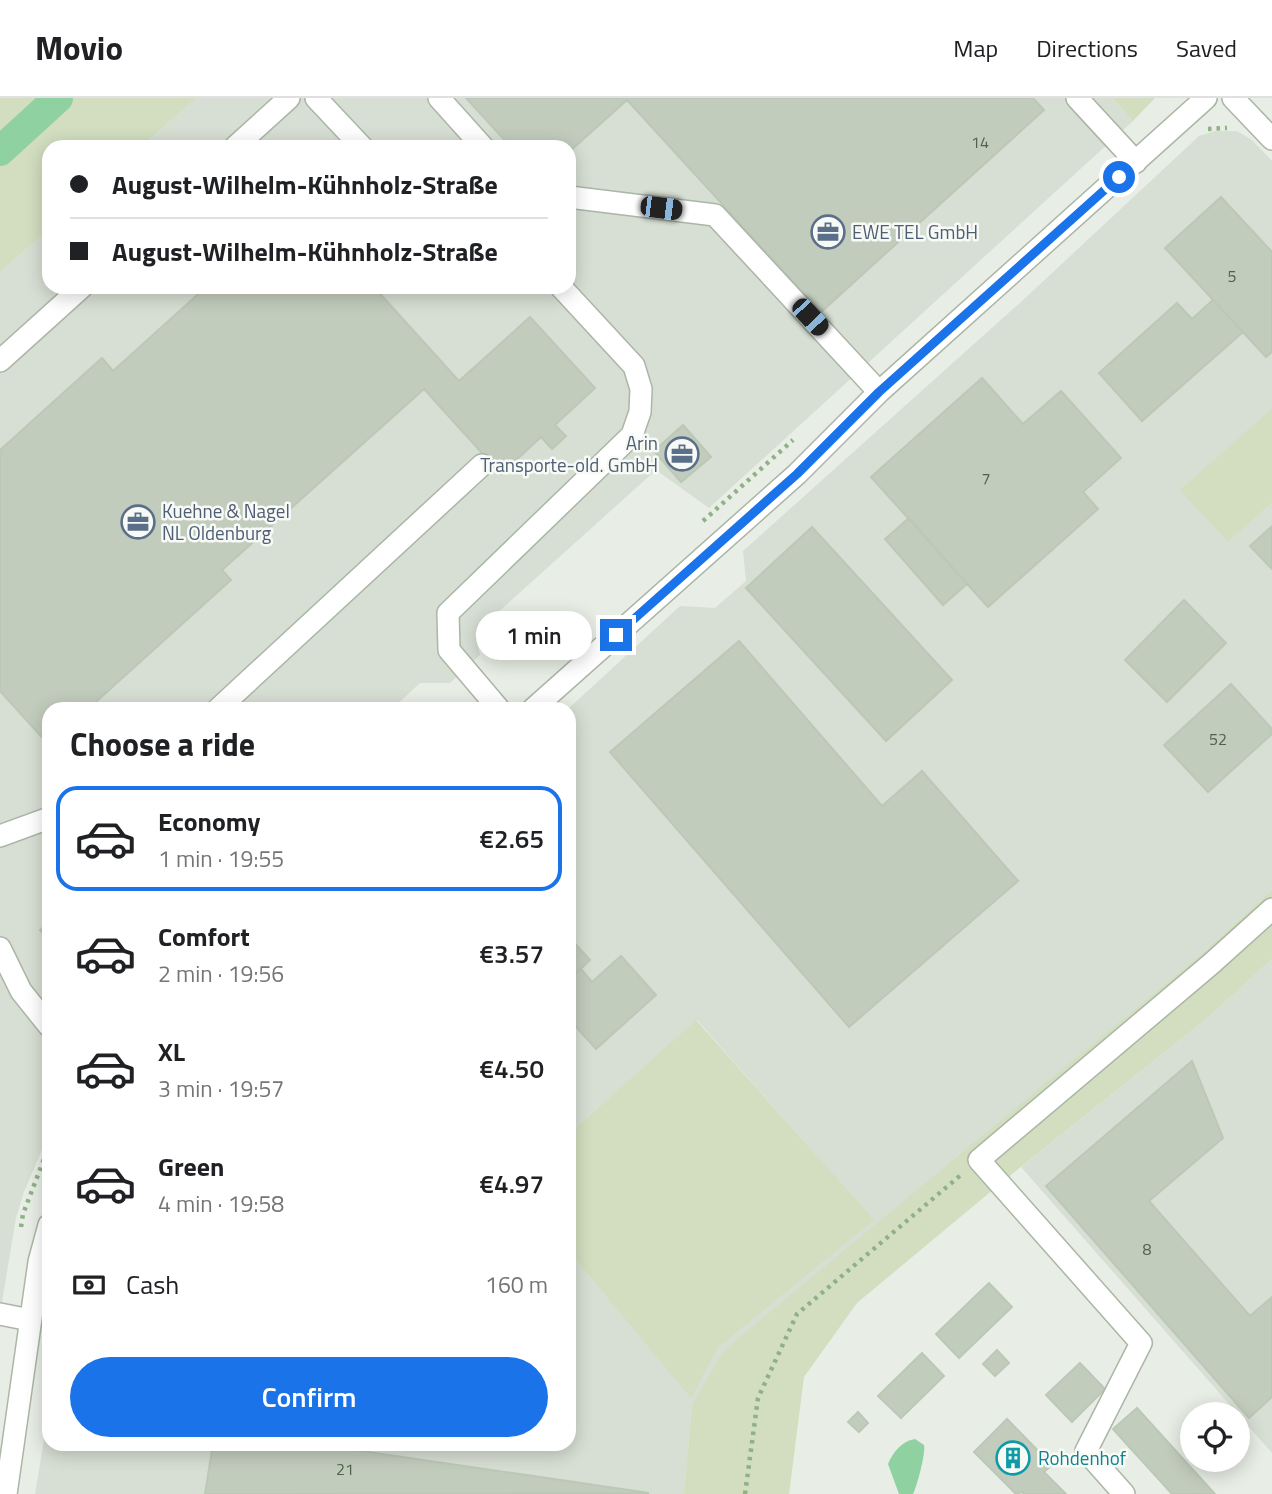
<!DOCTYPE html>
<html lang="en">
<head>
<meta charset="utf-8">
<style>
	body { margin:0; font-family:"Titillium Web",sans-serif; background:#f6f6f6; color:#202124; height:100vh; display:flex; flex-direction:column; font-size:26px; white-space:nowrap }
	* { box-sizing:border-box; margin:0 }
	p { font-size:23px; color:#757577 }
	.icon { flex:none; width:38px; height:38px; fill:none; stroke:currentColor; stroke-width:2; stroke-linecap:round; stroke-linejoin:round }
	.map { position:relative; flex:1; overflow:hidden }
	.sheet { position:absolute; left:42px; top:604px; width:534px; height:749px; display:flex; flex-direction:column; background:#fff; border-radius:21px; box-shadow:0 4px 18px #0003 }
	.sheet>* { flex:none }
	.banner { position:absolute; left:42px; top:42px; width:534px; height:154px; border-radius:21px; box-shadow:0 4px 18px #0003; display:grid; align-content:center; height:154px; padding:0 28px; background:#fff }
	.tools { position:absolute; left:1180px; top:1304px; display:grid; gap:14px }
	.tools a { display:grid; place-items:center; width:70px; height:70px; border-radius:50%; background:#fff; box-shadow:0 4px 18px #0003; font-size:35px }
	.end { position:absolute; width:32px; height:32px; margin:-16px; border:9px solid #1a73e8; background:#fff; box-shadow:0 0 0 4px #fff }
	.from { border-radius:50% }
	.bubble { position:absolute; height:49px; border-radius:24px; background:#fff; box-shadow:0 4px 18px #0003; font-size:23px; font-weight:600; line-height:49px; text-align:center }
	.car { position:absolute; width:21px; height:42px; margin:-21px -10px; border-radius:9px; box-shadow:0 0 5px 2px #0007; background:linear-gradient(#222 24%,#8ab4d8 0 40%,#222 0 76%,#8ab4d8 0 86%,#222 0) }
	.banner b { display:flex; align-items:center; gap:24px; height:66px; font-size:26px }
	.banner b+b { border-top:2px solid #e0e0e0 }
	.banner i { width:18px; height:18px; background:#202124 }
	ul { padding:0; list-style:none }
	li { display:flex; align-items:center; gap:21px; height:105px; margin:0 14px 10px; padding:0 14px; border:4px solid transparent; border-radius:21px }
	li div { flex:1 }
	li b { display:block; font-size:26px }
	li em { font-style:normal; font-weight:600 }
	li.selected { border-color:#1a73e8 }
	li>.icon { width:63px; height:63px; stroke-width:1.5 }
	h2 { padding:0 28px; font-size:32px; line-height:84px }
	.pay { display:flex; align-items:center; gap:18px; height:77px; padding:0 28px; font-size:26px }
	.pay p { margin-inline-start:auto }
	.cta { display:flex; gap:14px; margin-top:auto; padding:14px 28px }
	.cta a { flex:1; height:80px; border-radius:42px; background:#1a73e8; color:#fff; font-size:28px; font-weight:600; line-height:80px; text-align:center }
	header { display:flex; align-items:center; gap:42px; box-sizing:border-box; height:98px; padding:0 35px; background:#fff; border-bottom:2px solid #e0e0e0 }
	header strong { font-size:33px }
	nav { display:flex; gap:38px; margin-inline-start:auto; font-size:24px }
	.map>svg:first-child { display:block }
	.built { fill:#d7ded3 }
	.green { fill:#d2debf }
	.water { fill:#8fd1a1 }
	.lines { fill:none; stroke-linecap:round; stroke-linejoin:round }
	.canal { stroke:#8fd1a1; stroke-width:30 }
	.building { fill:#c2ccbd; stroke:#bcc8b7; stroke-width:2 }
	.minor-casing { stroke:#abb6a7; stroke-width:24 }
	.path { stroke:#8fb186; stroke-width:4.5; stroke-dasharray:3.5 5; stroke-linecap:butt }
	.minor { stroke:#fff; stroke-width:21 }
	.route { stroke:#1a73e8; stroke-width:9 }
	.labels { text-anchor:middle; stroke-width:5; stroke-linejoin:round; paint-order:stroke }
	.number-label { font-size:16px; fill:#4e634a }
	.service-label { font-size:19px; fill:#4e5e75; stroke:#f8faf6; text-anchor:start }
	.culture-label { font-size:19px; fill:#0d838f; stroke:#f8faf6; text-anchor:start }
</style>
</head>
<body>
<header>
<strong>Movio</strong>
<nav><a>Map</a><a>Directions</a><a>Saved</a></nav>
</header>
<div class="map">
<svg width="1272" height="1396" viewBox="0 0 1272 1396">
	<rect width="100%" height="100%" fill="#e8eee5"/>
	<path class="built" d="M196,0h916l21,23 -424,387 -53,-38 -181,163 5,22 -30,28h-30l-28,26h-343v424l-25,59 -8,26 -16,96v-1042l49,-43v58h520v-140h-428z
		M1215,33h22l15,9 20,21v247l-91,82 47,52 44,-39v387l-73,66 -317,264 -190,185 -8,89h-649l14,-85v35h520v-192l122,145 27,-49 155,-128 -176,-200 -128,114 -1,-425 112,-103 35,2 31,-27 -3,-30 279,-250 177,-165z
		M1272,861v494l-251,-286 184,-147z"/>
	<path class="green" d="M0,0h196l-55,49h-92v82l-49,43z
		M1112,0h43l-22,23z
		M1272,310v95l-44,39 -48,-52z
		M1272,792v69l-67,61 -193,154 -155,129 -53,74 -15,117h-105l8,-89 32,-55 475,-394z
		M696,922l178,200 -156,128 -27,50 -122,-146v-118z"/>
	<path class="water" d="M915,1341l9,6c2,7 -7,41 -11,49h-14l-11,-30c5,-12 14,-23 27,-25z"/>
	<g class="lines">
		<path class="canal" d="M0,53l58,-53"/>
	</g>
	<path class="building" d="M466,0h567l11,12 -223,202 -194,-212 -58,52v-5h-58z
		M1221,99l51,55v100l-6,5 -101,-109z
		M206,189h168l85,94 71,-64 65,71 -40,37 11,11 -14,13 -11,-12 -40,37 -77,-85 -202,181 9,10 -143,129h-39l-1,35 -48,-53v-241l102,-92 11,13z
		M1213,202l30,32 -101,89 -43,-48 78,-70 15,16z
		M982,280l41,46 38,-33 60,67 -38,34 15,17 -110,98 -117,-130z
		M683,327l28,32 -30,25 -27,-31z
		M909,420l58,66 -24,21 -58,-66z
		M1272,428v43l-22,-23z
		M812,429l140,153 -66,61 -140,-153z
		M1184,502l42,43 -59,59 -42,-42z
		M739,543l143,165 40,-35 96,110 -169,146 -239,-275z
		M1231,586l41,45v5l-64,58 -44,-47z
		M49,824v18l-9,-10z
		M569,839l21,23 -21,20z
		M621,858l35,39 -60,54 -27,-30v-39l12,-11 11,13z
		M1192,963l31,77 -74,63 101,115 22,-19v100l-23,21 -203,-232z
		M989,1185l23,24 -53,51 -23,-24z
		M997,1252l12,13 -14,13 -12,-12z
		M922,1255l22,23 -43,42 -23,-22z
		M1080,1265l25,26 -33,33 -26,-27z
		M1137,1310l78,86h-43l-59,-65z
		M858,1314l10,11 -9,9 -11,-10z
		M1007,1321l45,46 -8,7 22,22h-42l-2,-2 -6,2 -42,-42z
		M213,1346h101l335,49 -444,1z"/>
	<g class="lines">
		<defs>
			<path id="minor" d="M316,0l46,49
				M439,0l44,49
				M1077,0l59,64
				M1233,0l39,41
				M235,49l54,-49
				M569,99l146,18 164,177
				M0,263l82,-74
				M218,611l264,-244
				M499,611l-50,-59 -1,-37 184,-178 8,-23 1,-23 -7,-23 -73,-79
				M533,611l264,-235 82,-82 327,-294
				M0,738l49,-18
				M0,850l21,43 28,35
				M0,1216l30,6
				M6,1396l33,-232 10,-37
				M1124,1396l-38,-43 55,-108 -162,-183 232,-196 61,-55"/>
		</defs>
		<use href="#minor" class="minor-casing"/>
		<path class="path" d="M1208,31l19,-1
			M703,423l90,-81
			M21,1129l2,-13 26,-68
			M745,1396l13,-96 39,-84 165,-140"/>
		<use href="#minor" class="minor"/>
	</g>
	<g class="lines">
		<path class="route" d="M616,537l181,-161 82,-82 240,-215"/>
	</g>
	<defs>
		<symbol id="office-ring" viewBox="-11 -11 22 22"><circle r="9.5" fill="#f8faf6" stroke="#5c6f8a" stroke-width="1.5"/><path d="M-6-3h4V-5.5h4V-3h4V5H-6ZM-1-4.5V-3h2v-1.5ZM-6 0V1H6V0Z" fill="#5c6f8a"/></symbol>
		<symbol id="building-ring" viewBox="-11 -11 22 22"><circle r="9.5" fill="#f8faf6" stroke="#0f9aa8" stroke-width="1.5"/><path d="M-4-6H4V6H1V3H-1V6H-4ZM-2.5-4.3h1.7v1.8h-1.7ZM.8-4.3h1.7v1.8H.8ZM-2.5-1h1.7V.8h-1.7ZM.8-1h1.7V.8H.8Z" fill="#0f9aa8"/></symbol>
	</defs>
	<g fill-rule="evenodd">
		<use href="#office-ring" x="809" y="115" width="38" height="38"/>
		<use href="#office-ring" x="663" y="337" width="38" height="38"/>
		<use href="#office-ring" x="119" y="405" width="38" height="38"/>
		<use href="#building-ring" x="994" y="1341" width="38" height="38"/>
	</g>
	<g class="labels">
		<g class="number-label">
			<text x="980" y="50">14</text>
			<text x="1232" y="184">5</text>
			<text x="986" y="386">7</text>
			<text x="1218" y="647">52</text>
			<text x="1147" y="1157">8</text>
			<text x="345" y="1377">21</text>
		</g>
		<g class="service-label">
			<text x="852" y="141">EWE TEL GmbH</text>
			<text x="658" y="352" text-anchor="end">Arin<tspan x="658" dy="22">Transporte-old. GmbH</tspan></text>
			<text x="162" y="420">Kuehne &amp; Nagel<tspan x="162" dy="22">NL Oldenburg</tspan></text>
		</g>
		<g class="culture-label">
			<text x="1038" y="1367">Rohdenhof</text>
		</g>
	</g>
</svg>
<div class="tools">
<a><svg class="icon" aria-label="locate" viewBox="0 0 24 24"><circle cx="12" cy="12" r="6"/><path d="M12 2v4M12 18v4M2 12h4M18 12h4"/></svg></a>
</div>
<i class="end from" style="left:1119px;top:79px"></i>
<i class="end" style="left:616px;top:537px"></i>
<div class="bubble" style="left:476px;top:513px;width:116px">1 min</div>
<i class="car" style="left:661px;top:110px;rotate:97deg"></i>
<i class="car" style="left:810px;top:219px;rotate:137deg"></i>
<div class="banner">
<b><i class="from"></i>August-Wilhelm-Kühnholz-Straße</b>
<b><i></i>August-Wilhelm-Kühnholz-Straße</b>
</div>
<section class="sheet">
<h2>Choose a ride</h2>
<ul>
<li class="selected"><svg class="icon" aria-label="car" viewBox="0 0 24 24"><path d="M5 17H2v-5l4-1 3-4h7l3 4 3 1v5h-3M9 17h6M6 11h13"/><circle cx="7" cy="17" r="2"/><circle cx="17" cy="17" r="2"/></svg><div><b>Economy</b><p>1 min · 19:55</p></div><em>€2.65</em></li>
<li><svg class="icon" aria-label="car" viewBox="0 0 24 24"><path d="M5 17H2v-5l4-1 3-4h7l3 4 3 1v5h-3M9 17h6M6 11h13"/><circle cx="7" cy="17" r="2"/><circle cx="17" cy="17" r="2"/></svg><div><b>Comfort</b><p>2 min · 19:56</p></div><em>€3.57</em></li>
<li><svg class="icon" aria-label="car" viewBox="0 0 24 24"><path d="M5 17H2v-5l4-1 3-4h7l3 4 3 1v5h-3M9 17h6M6 11h13"/><circle cx="7" cy="17" r="2"/><circle cx="17" cy="17" r="2"/></svg><div><b>XL</b><p>3 min · 19:57</p></div><em>€4.50</em></li>
<li><svg class="icon" aria-label="car" viewBox="0 0 24 24"><path d="M5 17H2v-5l4-1 3-4h7l3 4 3 1v5h-3M9 17h6M6 11h13"/><circle cx="7" cy="17" r="2"/><circle cx="17" cy="17" r="2"/></svg><div><b>Green</b><p>4 min · 19:58</p></div><em>€4.97</em></li>
</ul>
<div class="pay"><svg class="icon" aria-label="cash" viewBox="0 0 24 24"><path d="M3 7h18v10H3z"/><circle cx="12" cy="12" r="2"/></svg>Cash<p>160 m</p></div>
<div class="cta"><a>Confirm</a></div>
</section>
</div>
</body>
</html>
